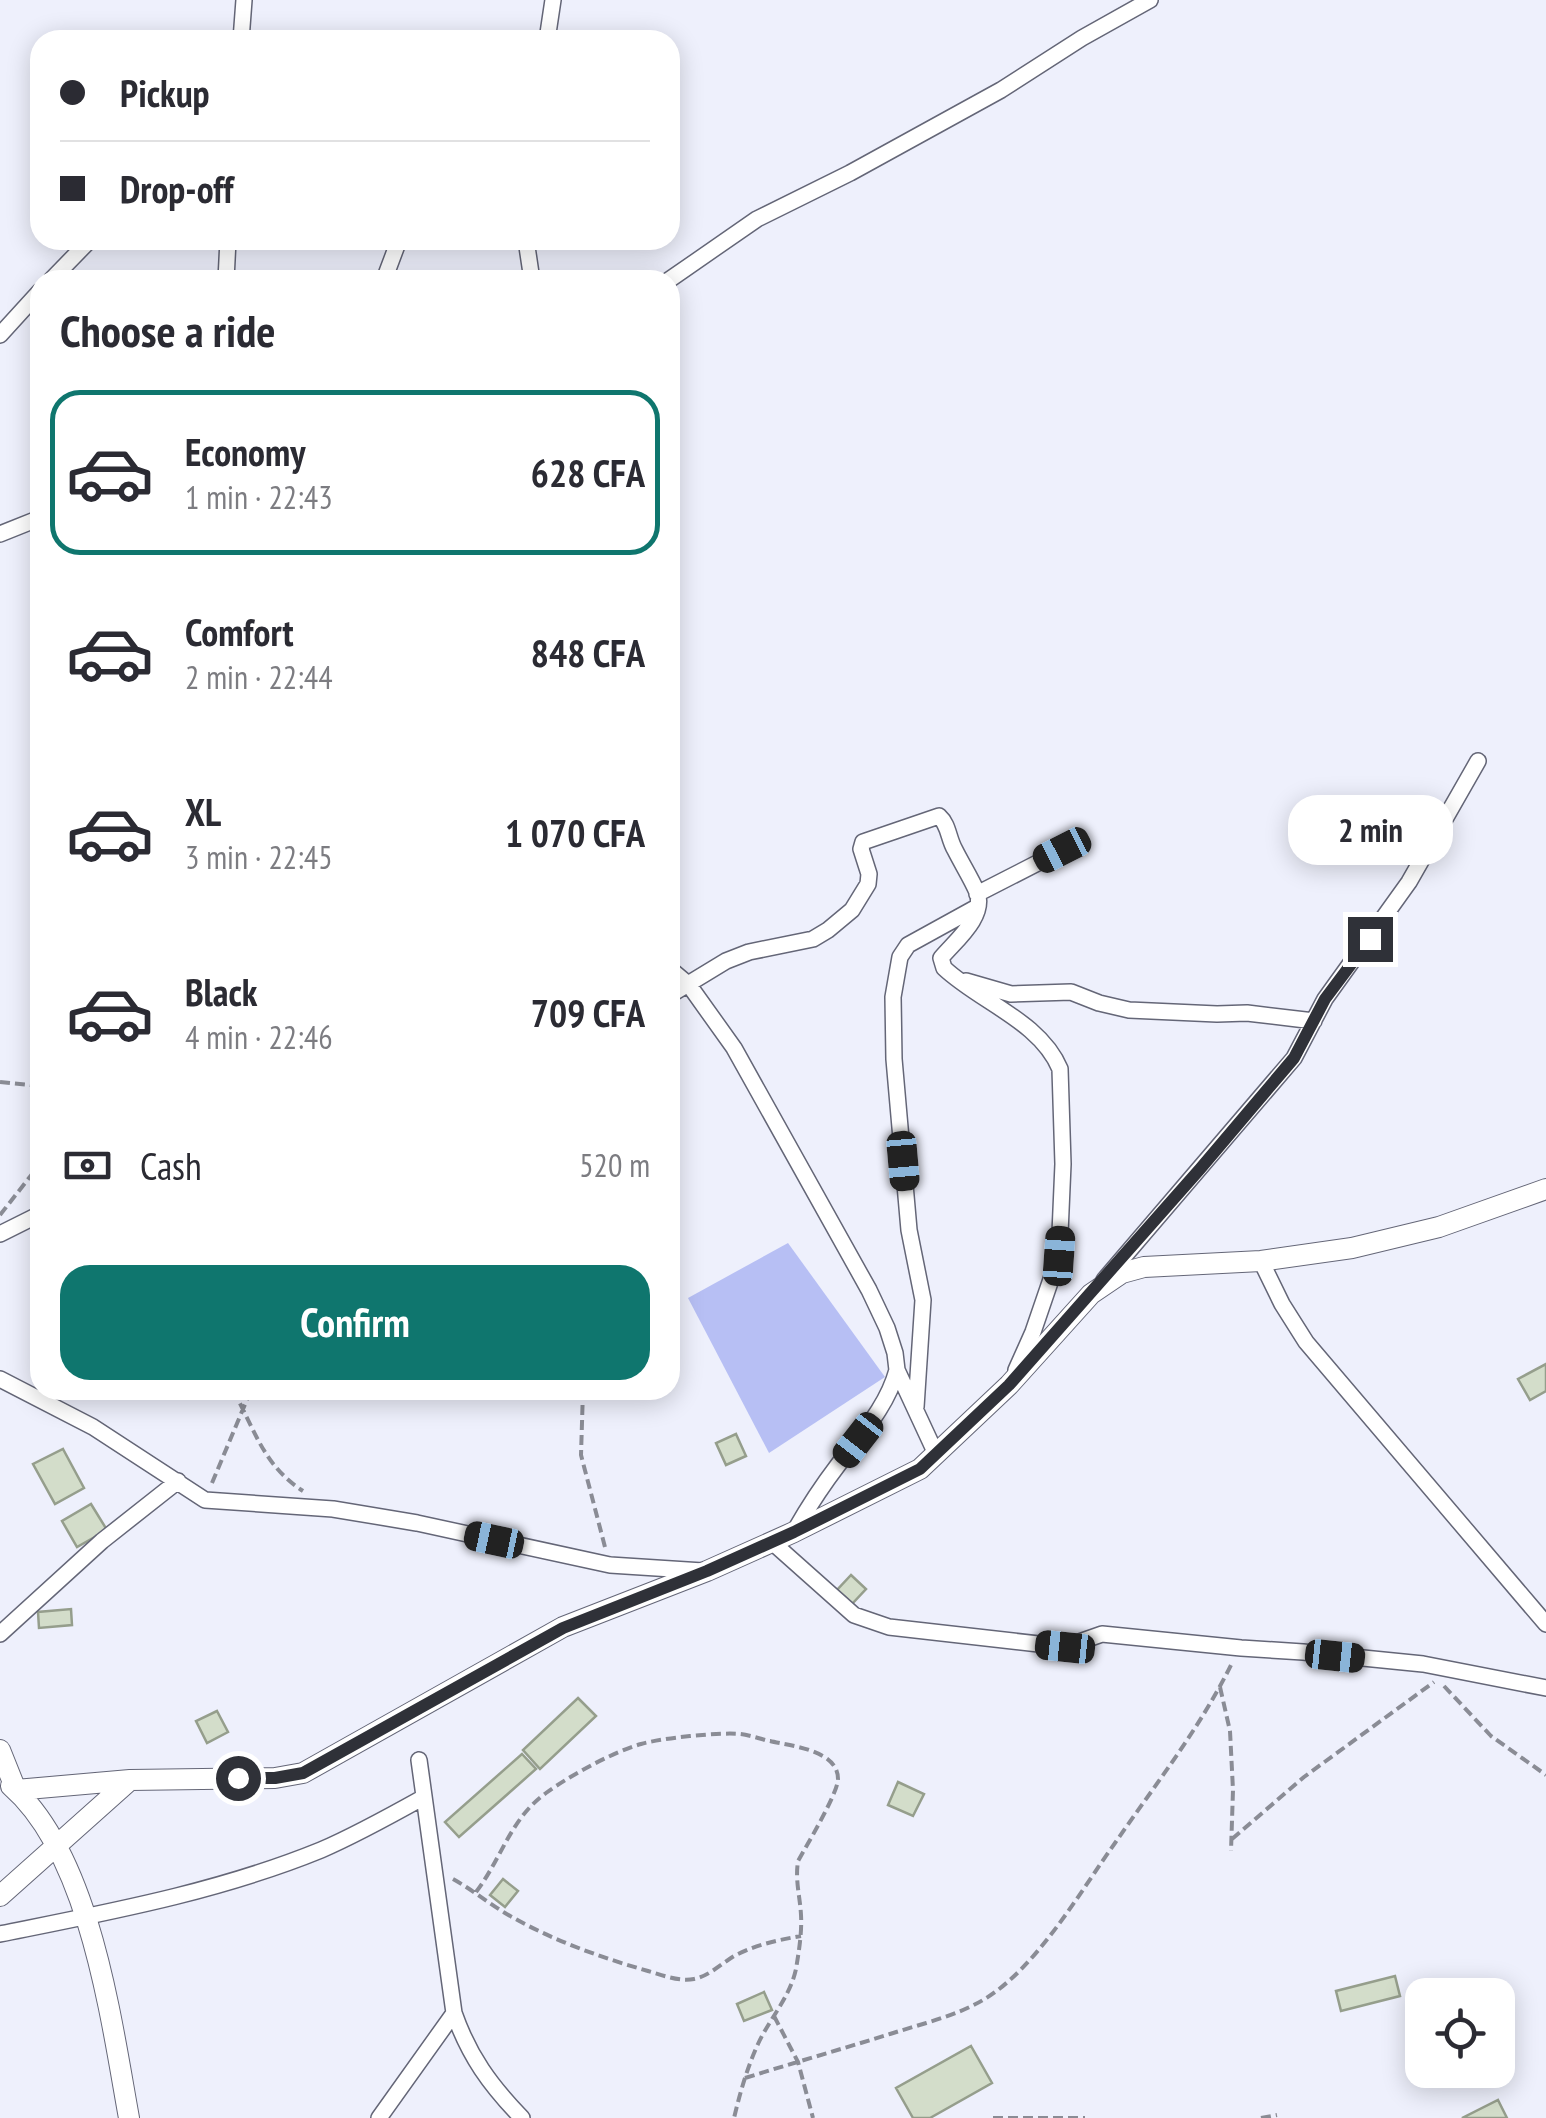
<!DOCTYPE html>
<html lang="en">
<head>
<meta charset="utf-8">
<style>
	body { margin:0; font-family:"PT Sans Narrow",sans-serif; background:#f2f2f3; color:#2b2b33; height:100vh; display:flex; flex-direction:column; font-size:38px; white-space:nowrap }
	* { box-sizing:border-box; margin:0 }
	p { font-size:32px; color:#7c7c81 }
	.icon { flex:none; width:55px; height:55px; fill:none; stroke:currentColor; stroke-width:2; stroke-linecap:round; stroke-linejoin:round }
	.map { position:relative; flex:1; overflow:hidden }
	.details { position:absolute; left:30px; top:270px; width:650px; height:1130px; display:flex; flex-direction:column; background:#fff; border-radius:30px; box-shadow:0 5px 25px #0003 }
	.details>* { flex:none }
	.banner { position:absolute; left:30px; top:30px; width:650px; height:220px; border-radius:30px; box-shadow:0 5px 25px #0003; display:grid; align-content:center; height:220px; padding:0 30px; background:#fff }
	.buttons { position:absolute; left:1405px; top:1978px; display:grid; gap:20px }
	.buttons a { display:grid; place-items:center; width:110px; height:110px; border-radius:20px; background:#fff; box-shadow:0 5px 25px #0003; font-size:50px }
	.end { position:absolute; width:45px; height:45px; margin:-22px; border:12px solid #2f3138; background:#fff; box-shadow:0 0 0 5px #fff }
	.from { border-radius:50% }
	.bubble { position:absolute; height:70px; border-radius:30px; background:#fff; box-shadow:0 5px 25px #0003; font-size:32px; font-weight:800; line-height:70px; text-align:center }
	.car { position:absolute; width:30px; height:60px; margin:-30px -15px; border-radius:12px; box-shadow:0 0 8px 2px #0007; background:linear-gradient(#222 24%,#8ab4d8 0 40%,#222 0 76%,#8ab4d8 0 86%,#222 0) }
	.banner b { display:flex; align-items:center; gap:35px; height:95px; font-size:38px }
	.banner b+b { border-top:2px solid #e1e1e2 }
	.banner i { width:25px; height:25px; background:#2b2b33 }
	ul { padding:0; list-style:none }
	li { display:flex; align-items:center; gap:30px; height:165px; margin:0 20px 15px; padding:0 10px; border:5px solid transparent; border-radius:30px }
	li div { flex:1 }
	li b { display:block; font-size:38px }
	li em { font-style:normal; font-weight:800 }
	li.selected { border-color:#0f766e }
	li>.icon { width:90px; height:90px; stroke-width:1.5 }
	h2 { padding:0 30px; font-size:45px; line-height:120px }
	.pay { display:flex; align-items:center; gap:25px; height:110px; padding:0 30px; font-size:38px }
	.pay p { margin-inline-start:auto }
	.primary-button { display:flex; gap:20px; margin-top:auto; padding:20px 30px }
	.primary-button a { flex:1; height:115px; border-radius:30px; background:#0f766e; color:#fff; font-size:40px; font-weight:800; line-height:115px; text-align:center }
	.map>svg:first-child { display:block }
	.green { fill:#b7bff4 }
	.building { fill:#d3ddca; stroke:#959e8c; stroke-width:2.5 }
	.lines { fill:none; stroke-linecap:round; stroke-linejoin:round }
	.street-casing { stroke:#646677; stroke-width:18 }
	.secondary-casing { stroke:#646677; stroke-width:22 }
	.path { stroke:#8a8c95; stroke-width:4; stroke-dasharray:10 5; stroke-linecap:butt }
	.street { stroke:#fff; stroke-width:15 }
	.secondary { stroke:#fff; stroke-width:20 }
	.route { stroke:#2f3138; stroke-width:12 }
</style>
</head>
<body>
<div class="map">
<svg width="1546" height="2118" viewBox="0 0 1546 2118">
	<rect width="100%" height="100%" fill="#eef0fc"/>
	<path class="green" d="M788,1243l97,134 -116,76 -81,-155z"/>
	<path class="building" d="M1546,1364v27l-16,9 -12,-21z
		M736,1434l10,22 -20,9 -10,-22z
		M63,1449l21,39 -29,16 -22,-40z
		M91,1504l16,26 -30,17 -15,-26z
		M851,1575l15,14 -14,15 -15,-14z
		M71,1609l1,16 -33,3 -1,-16z
		M578,1698l18,18 -56,53 -17,-19z
		M217,1711l11,21 -21,11 -11,-22z
		M522,1754l14,15 -77,68 -14,-15z
		M898,1782l26,12 -11,22 -25,-11z
		M503,1879l15,12 -13,16 -15,-12z
		M1395,1976l5,20 -59,15 -5,-20z
		M764,1992l8,18 -28,11 -7,-17z
		M971,2046l21,37 -62,35h-17l-17,-30z
		M1498,2100l9,18h-45z"/>
	<g class="lines">
		<defs>
			<path id="street" d="M241,40l3,-40
				M547,40l6,-40
				M526,240l6,40
				M51,280l39,-40
				M226,280l2,-40
				M384,280l15,-40
				M669,280l88,-61 93,-46 151,-83 81,-52 68,-38
				M0,335l40,-44
				M0,534l40,-16
				M977,894l84,-43
				M670,969l19,16 45,63 135,242 18,38 8,25 2,17 39,84
				M966,981l45,13 60,-2 28,11 30,7 88,4 30,-1 67,8
				M670,995l56,-34 23,-9 64,-13 15,-9 24,-20 16,-26 1,-10 -8,-25 2,-7 76,-26c10,9 9,22 16,34 7,14 16,28 22,42 9,25 -22,49 -36,66l3,10c36,34 96,53 116,101l3,95 -4,92 -26,76 -17,38
				M0,1234l40,-20
				M1261,1261l21,43 24,38 240,282
				M1104,1280l190,-222 31,-59 84,-117 69,-121
				M0,1379l93,48 112,73 128,9 84,14 193,42 93,6
				M916,1407l7,-107 -14,-70 -15,-171 -1,-62 7,-40 8,-12 69,-38
				M794,1532c13,-23 28,-46 44,-67 23,-31 49,-58 59,-95
				M772,1542l82,73 35,12 176,20 37,-13 139,14 62,4 120,12 123,24
				M0,1634l102,-93 76,-60
				M419,1760l35,253c15,43 36,72 68,105
				M0,1934c109,-22 218,-42 321,-84 35,-15 69,-34 103,-53
				M379,2118l75,-105"/>
			<path id="secondary" d="M0,1750l16,40 114,-10 145,-2 28,-5 260,-146 144,-56 87,-39 126,-63 89,-84 82,-91 31,-21 22,-6 117,-6 91,-13 87,-21 107,-38
				M11,1786c79,69 100,233 118,332
				M0,1896l130,-116"/>
		</defs>
		<use href="#street" class="street-casing"/>
		<use href="#secondary" class="secondary-casing"/>
		<path class="path" d="M0,1082l40,4
			M0,1215l40,-51
			M233,1390c22,40 30,75 70,101
			M583,1390l-2,65 24,92
			M212,1483l39,-93
			M1444,1686l47,50 55,39
			M1220,1687l10,44 3,59 -2,61
			M1232,1839l72,-62 130,-95
			M453,1879c18,10 34,23 52,34 44,26 94,44 143,58 14,4 31,11 46,8 15,-3 27,-15 40,-23 21,-11 44,-16 67,-20
			M476,1892c26,-34 34,-73 70,-99 23,-17 67,-41 95,-49 21,-6 78,-12 99,-10 10,1 20,5 30,7 21,5 68,9 68,38 0,14 -31,66 -40,82 -3,20 2,35 3,54 1,17 -2,36 -5,54 -6,28 -26,49 -38,75 -11,24 -18,49 -24,74
			M774,2016l24,46 15,56
			M745,2078c48,-15 97,-29 145,-44 31,-10 66,-18 93,-34 53,-31 97,-108 132,-157 40,-58 85,-115 116,-178
			M993,2118h92
			M1261,2118l16,-3"/>
		<use href="#street" class="street"/>
		<use href="#secondary" class="secondary"/>
	</g>
	<g class="lines">
		<path class="route" d="M238,1778h37l28,-5 260,-145 144,-57 87,-39 126,-63 89,-84 191,-216 94,-111 31,-59 45,-60"/>
	</g>
</svg>
<div class="buttons">
<a><svg class="icon" aria-label="locate" viewBox="0 0 24 24"><circle cx="12" cy="12" r="6"/><path d="M12 2v4M12 18v4M2 12h4M18 12h4"/></svg></a>
</div>
<i class="end from" style="left:238px;top:1778px"></i>
<i class="end" style="left:1370px;top:939px"></i>
<div class="bubble" style="left:1288px;top:795px;width:165px">2 min</div>
<i class="car" style="left:1062px;top:850px;rotate:243deg"></i>
<i class="car" style="left:903px;top:1161px;rotate:175deg"></i>
<i class="car" style="left:1059px;top:1256px;rotate:4deg"></i>
<i class="car" style="left:858px;top:1440px;rotate:218deg"></i>
<i class="car" style="left:494px;top:1540px;rotate:282deg"></i>
<i class="car" style="left:1065px;top:1647px;rotate:276deg"></i>
<i class="car" style="left:1335px;top:1656px;rotate:96deg"></i>
<div class="banner">
<b><i class="from"></i>Pickup</b>
<b><i></i>Drop-off</b>
</div>
<section class="details">
<h2>Choose a ride</h2>
<ul>
<li class="selected"><svg class="icon" aria-label="car" viewBox="0 0 24 24"><path d="M5 17H2v-5l4-1 3-4h7l3 4 3 1v5h-3M9 17h6M6 11h13"/><circle cx="7" cy="17" r="2"/><circle cx="17" cy="17" r="2"/></svg><div><b>Economy</b><p>1 min · 22:43</p></div><em>628 CFA</em></li>
<li><svg class="icon" aria-label="car" viewBox="0 0 24 24"><path d="M5 17H2v-5l4-1 3-4h7l3 4 3 1v5h-3M9 17h6M6 11h13"/><circle cx="7" cy="17" r="2"/><circle cx="17" cy="17" r="2"/></svg><div><b>Comfort</b><p>2 min · 22:44</p></div><em>848 CFA</em></li>
<li><svg class="icon" aria-label="car" viewBox="0 0 24 24"><path d="M5 17H2v-5l4-1 3-4h7l3 4 3 1v5h-3M9 17h6M6 11h13"/><circle cx="7" cy="17" r="2"/><circle cx="17" cy="17" r="2"/></svg><div><b>XL</b><p>3 min · 22:45</p></div><em>1 070 CFA</em></li>
<li><svg class="icon" aria-label="car" viewBox="0 0 24 24"><path d="M5 17H2v-5l4-1 3-4h7l3 4 3 1v5h-3M9 17h6M6 11h13"/><circle cx="7" cy="17" r="2"/><circle cx="17" cy="17" r="2"/></svg><div><b>Black</b><p>4 min · 22:46</p></div><em>709 CFA</em></li>
</ul>
<div class="pay"><svg class="icon" aria-label="cash" viewBox="0 0 24 24"><path d="M3 7h18v10H3z"/><circle cx="12" cy="12" r="2"/></svg>Cash<p>520 m</p></div>
<div class="primary-button"><a>Confirm</a></div>
</section>
</div>
</body>
</html>
